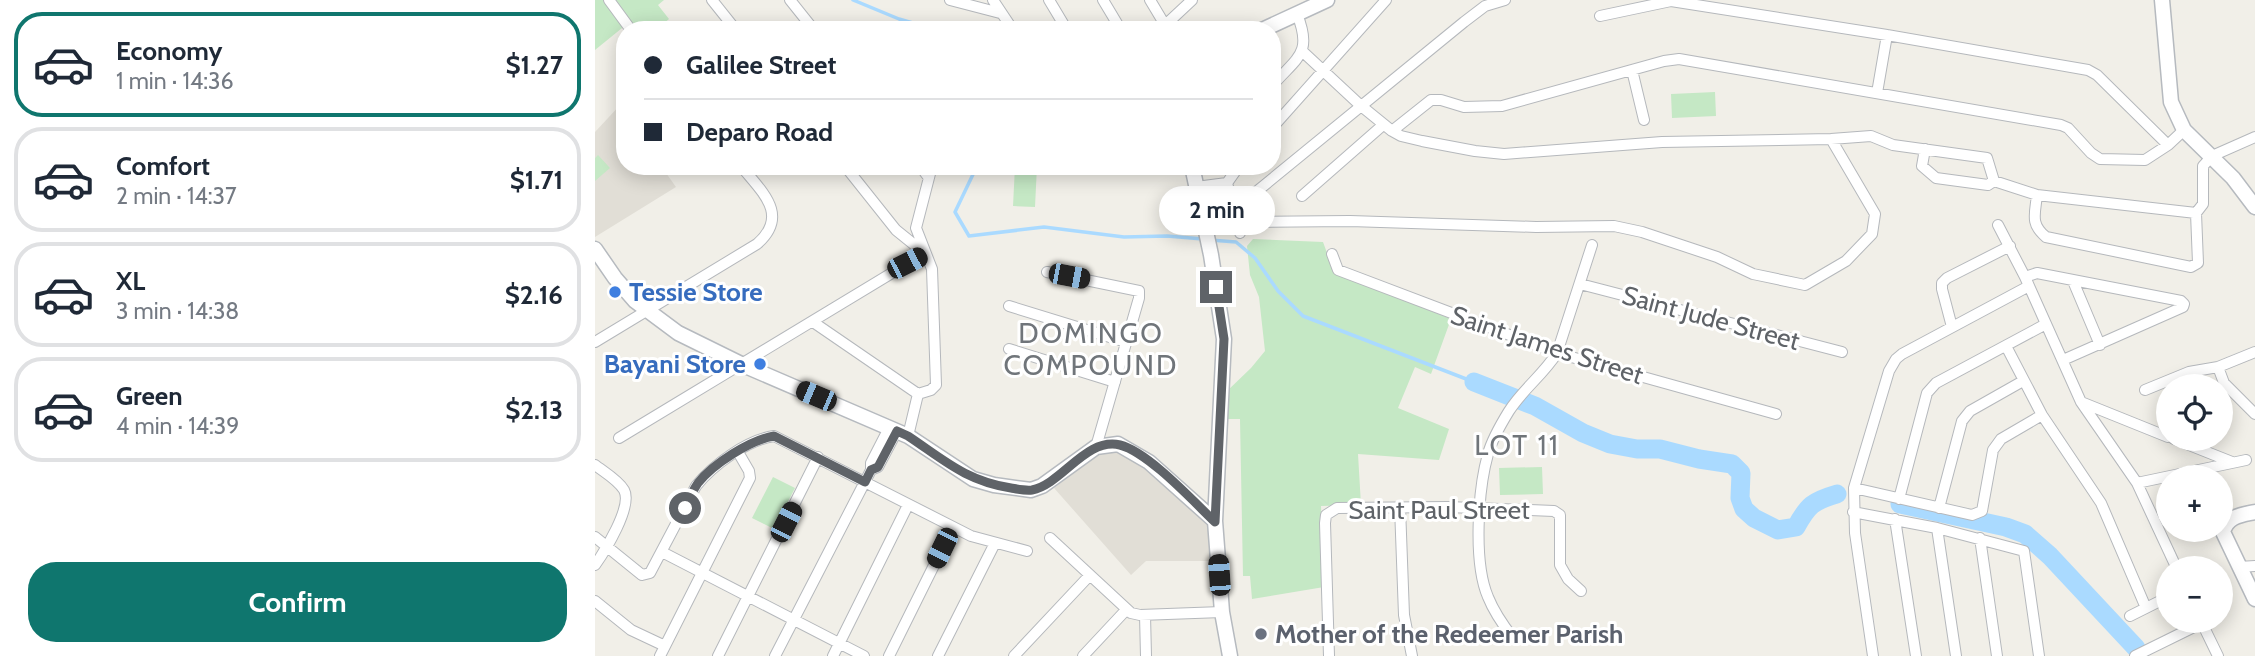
<!DOCTYPE html>
<html lang="en">
<head>
<meta charset="utf-8">
<style>
	body { margin:0; font-family:Cabin,sans-serif; background:#f6f6f7; color:#1f2937; height:100vh; display:flex; flex-direction:column; font-size:26px; white-space:nowrap }
	* { box-sizing:border-box; margin:0 }
	p { font-size:23px; color:#747a83 }
	.icon { flex:none; width:38px; height:38px; fill:none; stroke:currentColor; stroke-width:2; stroke-linecap:round; stroke-linejoin:round }
	.map { position:relative; flex:1; overflow:hidden }
	.details { display:flex; flex-direction:column; background:#fff; width:595px }
	.details>* { flex:none }
	.banner { position:absolute; left:21px; top:21px; width:665px; height:154px; border-radius:28px; box-shadow:0 4px 18px #0003; display:grid; align-content:center; height:154px; padding:0 28px; background:#fff }
	.tools { position:absolute; left:1561px; top:374px; display:grid; gap:14px }
	.tools a { display:grid; place-items:center; width:77px; height:77px; border-radius:50%; background:#fff; box-shadow:0 4px 18px #0003; font-size:35px }
	.end { position:absolute; width:32px; height:32px; margin:-16px; border:9px solid #5f6368; background:#fff; box-shadow:0 0 0 4px #fff }
	.from { border-radius:50% }
	.bubble { position:absolute; height:49px; border-radius:24px; background:#fff; box-shadow:0 4px 18px #0003; font-size:23px; font-weight:700; line-height:49px; text-align:center }
	.car { position:absolute; width:21px; height:42px; margin:-21px -10px; border-radius:9px; box-shadow:0 0 5px 2px #0007; background:linear-gradient(#222 24%,#8ab4d8 0 40%,#222 0 76%,#8ab4d8 0 86%,#222 0) }
	.banner b { display:flex; align-items:center; gap:24px; height:66px; font-size:26px }
	.banner b+b { border-top:2px solid #e0e1e3 }
	.banner i { width:18px; height:18px; background:#1f2937 }
	ul { padding:12px 0 0; list-style:none }
	li { display:flex; align-items:center; gap:21px; height:105px; margin:0 14px 10px; padding:0 14px; border:4px solid #e0e1e3; border-radius:28px }
	li div { flex:1 }
	li b { display:block; font-size:26px }
	li em { font-style:normal; font-weight:700 }
	li.on { border-color:#0f766e }
	li>.icon { width:63px; height:63px; stroke-width:1.5 }
	.action { display:flex; gap:14px; margin-top:auto; padding:14px 28px }
	.action a { flex:1; height:80px; border-radius:28px; background:#0f766e; color:#fff; font-size:28px; font-weight:700; line-height:80px; text-align:center }
	main { display:flex; flex:1; min-height:0 }
	.map>svg:first-child { display:block }
	.education { fill:#e1ded6 }
	.green { fill:#c5e8c5 }
	.lines { fill:none; stroke-linecap:round; stroke-linejoin:round }
	.stream { stroke:#aadaff; stroke-width:3.5 }
	.river { stroke:#aadaff; stroke-width:19 }
	.street-casing { stroke:#b5b8bc; stroke-width:12 }
	.secondary-casing { stroke:#b6babf; stroke-width:17 }
	.street { stroke:#fff; stroke-width:10 }
	.secondary { stroke:#fff; stroke-width:14 }
	.route { stroke:#5f6368; stroke-width:9 }
	.shop-dot { fill:#3f7fe0; stroke:#fff; stroke-width:2.5 }
	.worship-dot { fill:#6b7280; stroke:#fff; stroke-width:2.5 }
	.labels { text-anchor:middle; stroke-width:6; stroke-linejoin:round; paint-order:stroke }
	.shop-label { font-size:26px; font-weight:bold; fill:#366cbe; stroke:#fff; text-anchor:start }
	.street-label { font-size:26px; fill:#5f6368; stroke:#fff }
	.worship-label { font-size:26px; font-weight:bold; fill:#5b616d; stroke:#fff; text-anchor:start }
	.neighbourhood-label { font-size:28px; letter-spacing:2px; fill:#70757a; stroke:#fff }
</style>
</head>
<body>
<main>
<section class="details">
<ul>
<li class="on"><svg class="icon" aria-label="car" viewBox="0 0 24 24"><path d="M5 17H2v-5l4-1 3-4h7l3 4 3 1v5h-3M9 17h6M6 11h13"/><circle cx="7" cy="17" r="2"/><circle cx="17" cy="17" r="2"/></svg><div><b>Economy</b><p>1 min · 14:36</p></div><em>$1.27</em></li>
<li><svg class="icon" aria-label="car" viewBox="0 0 24 24"><path d="M5 17H2v-5l4-1 3-4h7l3 4 3 1v5h-3M9 17h6M6 11h13"/><circle cx="7" cy="17" r="2"/><circle cx="17" cy="17" r="2"/></svg><div><b>Comfort</b><p>2 min · 14:37</p></div><em>$1.71</em></li>
<li><svg class="icon" aria-label="car" viewBox="0 0 24 24"><path d="M5 17H2v-5l4-1 3-4h7l3 4 3 1v5h-3M9 17h6M6 11h13"/><circle cx="7" cy="17" r="2"/><circle cx="17" cy="17" r="2"/></svg><div><b>XL</b><p>3 min · 14:38</p></div><em>$2.16</em></li>
<li><svg class="icon" aria-label="car" viewBox="0 0 24 24"><path d="M5 17H2v-5l4-1 3-4h7l3 4 3 1v5h-3M9 17h6M6 11h13"/><circle cx="7" cy="17" r="2"/><circle cx="17" cy="17" r="2"/></svg><div><b>Green</b><p>4 min · 14:39</p></div><em>$2.13</em></li>
</ul>
<div class="action"><a>Confirm</a></div>
</section>
<div class="map">
<svg width="1660" height="656" viewBox="0 0 1660 656">
	<rect width="100%" height="100%" fill="#f1efe8"/>
	<path class="education" d="M26,104l4,4v58h36l15,21 -81,50v-105z
		M523,452l17,5 78,65 1,39h-68l-15,14 -77,-87 45,-35z"/>
	<path class="green" d="M0,0h14l18,24 -32,26z
		M17,0h52l-6,5 11,14 -13,11h-21z
		M1120,92l1,24 -44,2 -1,-24z
		M3,155l12,13 -15,13v-23z
		M420,166h22l-2,41 -22,-1z
		M658,239l70,3 11,30 117,47 -20,55 -16,-7 -17,41 51,21 -10,31 -81,-6 3,51 -40,1 3,81 -72,12 -2,-23h-7l-3,-157h-18l3,-26 26,-25 14,-17 -6,-54 -9,-22 -3,-29z
		M947,467l1,27 -43,1 -1,-27z
		M178,477l22,11 -21,41 -22,-11z"/>
	<g class="lines">
		<path class="stream" d="M258,0l46,19 38,11
			M382,166l-22,46 14,24 75,-9 80,10 43,-1 36,3
			M615,240l26,2 19,16 23,33 25,25 171,66"/>
		<path class="river" d="M879,382l61,24 48,27 27,11 27,5h23l39,10 33,5 9,9 -1,25 4,11 10,9 24,12 18,-3c12,-22 17,-26 41,-33
			M1305,504l106,23 19,7 25,22 86,92"/>
		<defs>
			<path id="street" d="M14,0l22,30
				M117,0l24,30
				M195,0l24,30
				M355,0l50,13
				M398,0l20,30
				M454,0l18,30
				M508,0l18,30
				M555,0l15,25
				M1005,16l71,-15 216,34 201,35 9,5 71,70
				M565,30l32,-30
				M707,51l58,54 32,26 9,5 21,5 53,10 29,3 158,-12 169,-3 40,-3 22,9 94,13 7,23 43,14 159,18
				M1037,70l12,50
				M677,86c25,-29 41,-32 25,-72
				M1282,93l10,-58
				M677,128l114,-128
				M797,131l39,-31h10l23,7 38,-1 162,-45 15,-2 382,66 7,3 23,25 9,6 45,1 23,-15 16,-15
				M1330,149l-3,17 14,12 52,7 6,-4
				M250,166l51,64 26,21
				M325,166l9,12
				M644,166l-12,17 13,50
				M601,187l31,-4
				M1442,195c-2,19 -7,29 9,42l145,30 7,-4 -2,-50 7,-9v-38l9,-10 43,-19
				M707,196l81,-71
				M639,210l230,-188 21,-16 20,-6
				M642,222l113,-1 186,6 78,-1 28,6 75,25 36,17 52,11 41,-24 26,-27 3,-20 -44,-75
				M1403,225l27,52 56,125 56,81 40,86
				M737,254l6,16 219,83 219,61
				M452,272l92,19v7l-43,149
				M1430,277l12,-4 144,28 3,3 -1,3 -120,53
				M1478,281l27,64
				M985,284l262,68
				M414,306l117,36
				M218,322l105,72
				M1357,327l-10,-38v-6l5,-5 63,-32
				M0,342l162,-98c33,-29 5,-52 -16,-78
				M1411,346l36,69 59,88 45,105
				M414,349l106,33
				M1623,367l6,16 31,31
				M1550,390l44,-18 29,-5 37,-15
				M323,394l13,-4 5,-5 -4,-116 -16,-41 16,-62
				M1486,402l87,35
				M313,436l10,-42
				M24,438l306,-185
				M1579,439l58,23
				M0,465c9,7 23,15 29,25 9,16 -19,61 -29,75
				M276,470l7,-3 19,-36
				M1542,483l109,-23
				M1259,488l118,27 10,-4 11,-61 8,-11 41,-24
				M1304,499l28,-106 9,-10 110,-59
				M805,507l4,108 8,41
				M1344,508l23,-87 8,-10 53,-30
				M1258,512l84,16 87,23 15,105
				M1300,519l21,137
				M1342,528l19,128
				M0,537l47,38 8,-2 46,-87c17,-21 51,-46 78,-50l197,100 56,15
				M455,538l81,75 9,2 82,-3
				M1385,538l17,118
				M67,552l202,104
				M1644,567l16,-1
				M0,601l36,29 34,16
				M550,615l1,41
				M1535,616l38,-19
				M1606,621l17,35
				M918,638c-10,-13 -19,-26 -25,-41 -15,-35 -10,-107 0,-143 4,-15 13,-30 21,-43 14,-22 34,-36 48,-58l35,-108
				M65,656l90,-178 -1,-7 -11,-19
				M123,656l100,-199
				M180,656l96,-186v-7l18,-35
				M238,656l75,-151
				M294,656l64,-129
				M343,656l57,-113
				M419,656l76,-81
				M488,656l43,-46
				M734,656l-4,-133 1,-8 11,-7 111,-1 106,4 6,4v50l8,14 13,12
				M1278,656l-18,-123 -1,-45 35,-117 7,-12 6,-5 127,-68
				M1540,656l67,-33"/>
			<path id="secondary" d="M1567,0l9,102 13,28 49,48 22,29
				M667,30l65,-30
				M597,166l19,89 13,84 -9,182 7,91 8,44
				M0,249l20,29 20,23 43,32 65,32 165,71 65,43 21,6 37,5 11,-4 54,-39 22,-3 31,18 66,59
				M1660,512c-14,3 -28,4 -32,20l32,67"/>
		</defs>
		<use href="#street" class="street-casing"/>
		<use href="#secondary" class="secondary-casing"/>
		<use href="#street" class="street"/>
		<use href="#secondary" class="secondary"/>
	</g>
	<g class="lines">
		<path class="route" d="M90,508c4,-9 8,-18 13,-25 15,-19 52,-43 76,-47l91,46 6,-12 7,-3 19,-36 11,5c36,24 58,45 103,52 6,1 15,3 21,2 30,-6 54,-53 88,-45 28,7 73,56 95,77l9,-183 -8,-52"/>
	</g>
	<g class="shop-dot">
		<circle cx="20" cy="292" r="7"/>
		<circle cx="165" cy="364" r="7"/>
	</g>
	<circle class="worship-dot" cx="666" cy="634" r="7"/>
	<g class="labels">
		<g class="shop-label">
			<text x="34" y="301">Tessie Store</text>
			<text x="151" y="373" text-anchor="end">Bayani Store</text>
		</g>
		<g class="street-label">
			<text transform="translate(1116 318) rotate(15)" y="9">Saint Jude Street</text>
			<text transform="translate(952 345) rotate(18)" y="9">Saint James Street</text>
			<text x="844" y="519">Saint Paul Street</text>
		</g>
		<g class="worship-label">
			<text x="680" y="643">Mother of the Redeemer Parish</text>
		</g>
		<g class="neighbourhood-label">
			<text x="496" y="343">DOMINGO<tspan x="496" dy="32">COMPOUND</tspan></text>
			<text x="922" y="455">LOT 11</text>
		</g>
	</g>
</svg>
<div class="tools">
<a><svg class="icon" aria-label="locate" viewBox="0 0 24 24"><circle cx="12" cy="12" r="6"/><path d="M12 2v4M12 18v4M2 12h4M18 12h4"/></svg></a>
<a>+</a>
<a>−</a>
</div>
<i class="end from" style="left:90px;top:508px"></i>
<i class="end" style="left:621px;top:287px"></i>
<div class="bubble" style="left:564px;top:186px;width:116px">2 min</div>
<i class="car" style="left:312px;top:263px;rotate:63deg"></i>
<i class="car" style="left:474px;top:276px;rotate:101deg"></i>
<i class="car" style="left:221px;top:396px;rotate:293deg"></i>
<i class="car" style="left:191px;top:522px;rotate:27deg"></i>
<i class="car" style="left:347px;top:548px;rotate:206deg"></i>
<i class="car" style="left:624px;top:575px;rotate:356deg"></i>
<div class="banner">
<b><i class="from"></i>Galilee Street</b>
<b><i></i>Deparo Road</b>
</div>
</div>
</main>
</body>
</html>
